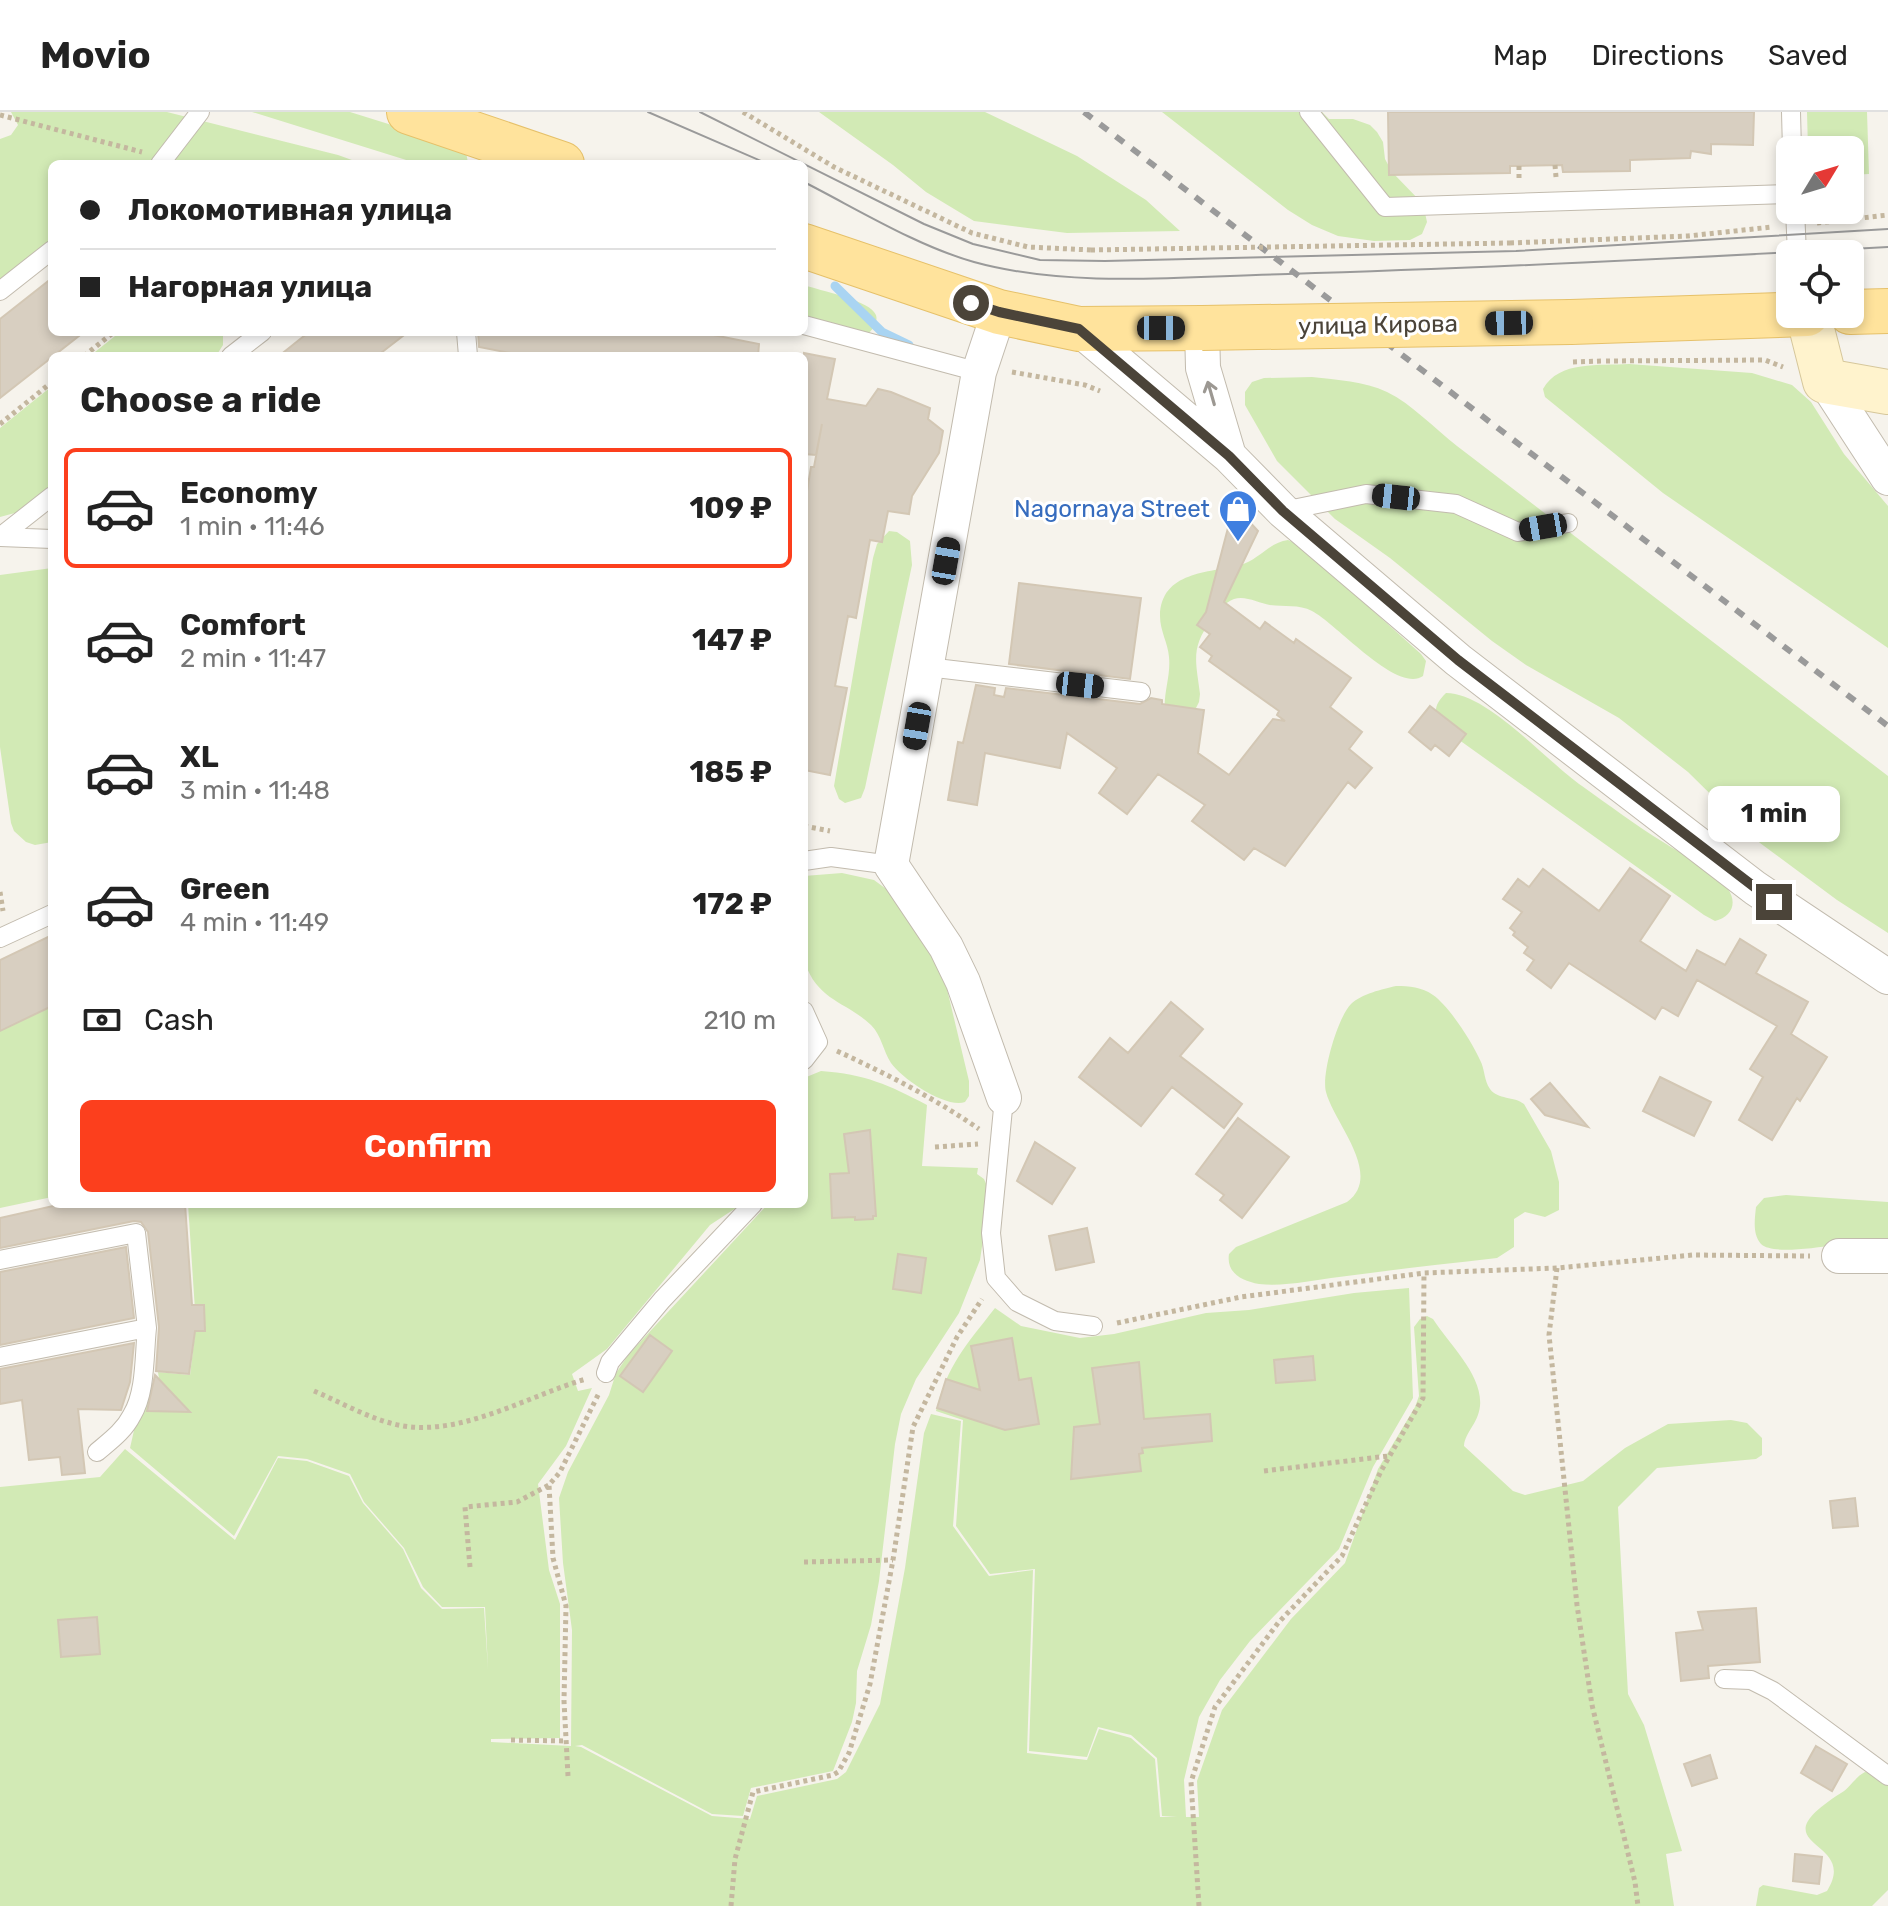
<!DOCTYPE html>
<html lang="en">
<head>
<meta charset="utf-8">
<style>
	body { margin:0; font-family:Rubik,sans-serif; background:#f6f6f6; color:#222; height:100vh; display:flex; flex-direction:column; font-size:30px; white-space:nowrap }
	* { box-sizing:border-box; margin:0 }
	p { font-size:26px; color:#767676 }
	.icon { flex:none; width:44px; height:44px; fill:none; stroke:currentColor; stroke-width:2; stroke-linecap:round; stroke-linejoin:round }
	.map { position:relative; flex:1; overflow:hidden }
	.sheet { position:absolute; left:48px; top:240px; width:760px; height:856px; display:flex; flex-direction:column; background:#fff; border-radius:12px; box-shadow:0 4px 12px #0003 }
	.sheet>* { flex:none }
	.banner { position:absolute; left:48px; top:48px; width:760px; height:176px; border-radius:12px; box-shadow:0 4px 12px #0003; display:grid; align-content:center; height:176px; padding:0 32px; background:#fff }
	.needle { width:52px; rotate:52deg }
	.fabs { position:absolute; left:1776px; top:24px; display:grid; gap:16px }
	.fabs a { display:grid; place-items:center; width:88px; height:88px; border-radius:12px; background:#fff; box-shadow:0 4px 12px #0003; font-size:40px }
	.end { position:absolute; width:36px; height:36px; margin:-18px; border:10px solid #4b4439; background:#fff; box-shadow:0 0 0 4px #fff }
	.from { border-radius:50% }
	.bubble { position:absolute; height:56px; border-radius:12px; background:#fff; box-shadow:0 4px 12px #0003; font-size:26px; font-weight:700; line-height:56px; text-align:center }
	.car { position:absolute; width:24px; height:48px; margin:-24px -12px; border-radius:10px; box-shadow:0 0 6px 2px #0007; background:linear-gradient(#222 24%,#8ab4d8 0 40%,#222 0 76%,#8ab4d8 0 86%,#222 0) }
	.banner b { display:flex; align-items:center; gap:28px; height:76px; font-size:30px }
	.banner b+b { border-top:2px solid #e0e0e0 }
	.banner i { width:20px; height:20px; background:#222 }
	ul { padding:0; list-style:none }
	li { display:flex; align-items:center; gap:24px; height:120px; margin:0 16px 12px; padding:0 16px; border:4px solid transparent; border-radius:12px }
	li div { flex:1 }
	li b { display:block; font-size:30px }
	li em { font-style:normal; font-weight:700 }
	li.on { border-color:#fc3f1d }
	li>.icon { width:72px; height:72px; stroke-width:1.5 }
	h2 { padding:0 32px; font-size:36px; line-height:96px }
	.pay { display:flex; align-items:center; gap:20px; height:88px; padding:0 32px; font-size:30px }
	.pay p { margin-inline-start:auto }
	.action { display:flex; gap:16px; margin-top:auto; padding:16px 32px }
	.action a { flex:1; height:92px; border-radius:12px; background:#fc3f1d; color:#fff; font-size:32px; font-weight:700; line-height:92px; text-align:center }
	header { display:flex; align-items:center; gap:48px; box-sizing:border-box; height:112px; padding:0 40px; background:#fff; border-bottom:2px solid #e0e0e0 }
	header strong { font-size:38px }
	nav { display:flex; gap:44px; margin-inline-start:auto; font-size:28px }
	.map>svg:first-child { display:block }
	.green { fill:#d2eab5 }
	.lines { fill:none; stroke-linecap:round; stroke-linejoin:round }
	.stream { stroke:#a9d4f2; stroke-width:9 }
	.building { fill:#d8cfc1; stroke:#d3c7b4; stroke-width:2 }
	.lane-casing { stroke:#c2bbae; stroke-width:20 }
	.street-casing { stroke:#c2bbae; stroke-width:36 }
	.secondary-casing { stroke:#d6c79b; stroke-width:46 }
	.primary-casing { stroke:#e6c16a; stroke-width:46 }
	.path { stroke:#c4b79f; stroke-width:5; stroke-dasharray:4 4; stroke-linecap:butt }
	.lane { stroke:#fff; stroke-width:18 }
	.street { stroke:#fff; stroke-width:34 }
	.secondary { stroke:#fff3cd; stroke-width:44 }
	.primary { stroke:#ffe39c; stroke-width:44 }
	.tram { stroke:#9a9a9a; stroke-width:2 }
	.rail { stroke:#9a9a9a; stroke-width:6; stroke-dasharray:10 10; stroke-linecap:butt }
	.primary-bridge-casing { stroke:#e6c16a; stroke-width:46; stroke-linecap:butt }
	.path-bridge { stroke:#c4b79f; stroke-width:5; stroke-dasharray:4 4; stroke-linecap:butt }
	.primary-bridge { stroke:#ffe39c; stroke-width:44 }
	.oneway { stroke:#9c9892 }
	.route { stroke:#4b4439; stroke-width:10 }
	.labels { text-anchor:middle; stroke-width:6; stroke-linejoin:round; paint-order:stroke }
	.street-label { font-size:24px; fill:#4b4439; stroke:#fff }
	.shop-label { font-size:24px; fill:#366cbe; stroke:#fff; text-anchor:end }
</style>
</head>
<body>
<header>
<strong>Movio</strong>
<nav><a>Map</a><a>Directions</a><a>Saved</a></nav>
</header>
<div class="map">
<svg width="1888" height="1794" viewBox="0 0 1888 1794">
	<rect width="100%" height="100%" fill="#f6f3ec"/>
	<path class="green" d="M11,0h156l171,43 25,9h-311v77l-52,42v-144l11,-4 7,-10z
		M252,0h98l109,34 7,6 2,11 -49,1z
		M819,0h166l92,44 69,44 34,31 -113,2 -93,-12 -48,-29 -33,-27z
		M1162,0h160l7,7h24l17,6 7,7 6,10 2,17 7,13 31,32 4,18 -5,12 -12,6 -36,1 -36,-5 -26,-11 -24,-15z
		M1807,0h60l2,62 -19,1v-25h-42z
		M804,173c17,6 60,14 70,27 4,5 2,7 2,13l-8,9 -64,-15z
		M120,220h103v13l-7,11h-126z
		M1629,252l123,9 40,12 19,17 33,52 44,52v142l-225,-155 -118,-96 -2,-8c16,-29 57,-23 86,-25z
		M1312,265c25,3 52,4 75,15 25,12 48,37 70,54l431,330v157l-51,-33 -77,-57 -72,-71 -69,-54 -93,-53 -34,-24 -102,-83 -55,-39 -58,-58 -32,-56v-13l7,-10 12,-4z
		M52,274v104l-26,20 -26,7v-89z
		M889,419l8,1 13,9 2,24 -47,223 -4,10 -16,5 -6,-4 -5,-13 39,-228 4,-14z
		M1288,428l13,6 120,108 5,7 -3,15c-26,18 -86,-52 -111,-65 -13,-7 -28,-4 -42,-6 -11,-2 -25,-10 -36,-6 -9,3 -17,13 -22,20 -22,29 -16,42 -12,75l-1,8 -8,16 -26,-6c-2,-19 6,-36 4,-55 -1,-14 -9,-26 -9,-41 1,-45 49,-43 80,-51 19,-5 28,-22 48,-25z
		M52,456v274l-17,3 -9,-3 -12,-11 -3,-8 -11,-76v-172z
		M1446,581c42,0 100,68 136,93 27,19 53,39 81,56 21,14 51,25 65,47 10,15 3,28 -13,32l-11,-6 -263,-188c-7,-15 -8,-21 5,-34z
		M842,761l32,7 19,14 48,70 28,117v15l-4,6c-18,7 -63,-23 -74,-39 -8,-12 -9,-27 -20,-38 -24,-23 -53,-24 -66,-62 -5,-14 -1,-69 -1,-87z
		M1396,874c13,0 26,1 37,9 16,11 39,47 47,65 5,9 4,21 10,29 8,11 24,7 34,15l27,47 8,31v28l-14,7 -20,-5 -11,7v28l-17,11c-53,6 -106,12 -158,19 -25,3 -55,10 -80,7 -17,-3 -33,-11 -30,-30l7,-7 111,-45c37,-27 -13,-79 -21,-110 -5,-18 12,-75 25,-88 10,-10 32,-15 45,-18z
		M52,894v191l-52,11v-177z
		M821,959c44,3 68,14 106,34l-5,61 56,2 -1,6 7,5 3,7v27l-7,47 -21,53 -43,66 -15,35 -6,30 -16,137 -8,44 -14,46 -1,32 -4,19 -19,49 -82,17 -8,28 -31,-2 -130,-69 -7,1 6,1 131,69 38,3 7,-23 80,-17 9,-7 34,-68 25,-136 19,-135 7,-19 30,7 -8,105 36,50 44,-6 -6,183 60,7 12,-31 32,9 24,21 5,58h17l-15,-1 -5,-58 -26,-23 -33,-8 -11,30 -58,-6 6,-182 -45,5 -34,-48 7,-106 -27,-9c11,-46 31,-67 59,-103l26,18 59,12 34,-4 92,-21 43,-3 105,-17 55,-5 4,110 -40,69 -34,82 -89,92 -30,39 -21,37 -15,63 2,37h13l-2,-36 25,-71 69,-91 54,-56 33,-94 37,-62 4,-11 -5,-69 6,-8 7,-3 6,3c16,25 50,56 47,87 -2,18 -15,26 -16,40l49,45 12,4 58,-14 42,-33 43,-24 63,-4 16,3 15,15v17l-6,4 -99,9 -39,39 10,187 16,31 38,126 -16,3 8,52h-1674v-419l100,-10 25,-28 110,91 43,-82 29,3 42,15 14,27 40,46 18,39 21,21 42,-1 4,61 -3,-62h-43l-19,-20 -19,-39 -40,-46 -14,-28 -43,-15 -29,-3 -44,80 -104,-88 12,-53 17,-16 -1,-7 32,3 6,-50 -8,-121h554l-32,21 -103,124 -35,25 6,17 14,-3 -26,58 -28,38 11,86 11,34v134l-69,1v3l80,4 1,-116 -9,-67 -4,-65 9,-26 41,-77 7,-22 13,-19 139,-150h36v-126z
		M1786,1083l102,7v37c-25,-2 -110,21 -127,5 -9,-10 -6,-26 -5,-37l8,-9z
		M1865,1660l7,1 16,12v105l-16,16h-116l3,-18 4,-3 54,10 10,-4c34,-54 -74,-42 14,-98 10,-6 14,-16 24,-21z"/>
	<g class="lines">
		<path class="stream" d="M835,174l47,46 27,13"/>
	</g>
	<path class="building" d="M1388,0h366l-1,33 -42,-1v10l-20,-3 -1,7 -60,2v11l-67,1 -1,-7 -52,1v7l-121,2z
		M52,166v54h32l-84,66v-79z
		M309,220h99l-31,24h-98z
		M478,220h220l61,12 -1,12h-232l-47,-9z
		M804,241l31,6 -8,40 39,7 12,-17 13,3 39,16 -2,11 15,12 -4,22 -27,43 -3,18 -21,-3 -6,31 -12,-2 -14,78 -8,-2 -13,70 12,2 -17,87 -26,-5v-261l7,-42h3l8,-43 -6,31 -12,-1z
		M1234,393l24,26 -34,71 36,27 5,-7 29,21 2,-4 55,39 -21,29 32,25 -13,17 23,19 -17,20 -7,-6 -63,84 -31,-18 -10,12 -52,-39 13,-16 -47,-31 -31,40 -28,-21 18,-25 -50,-35 -7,35 -75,-15 -8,52 -29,-5 10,-58 5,1 13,-58 19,3 -1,7 10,2 2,-9 134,16 11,-6 11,2v4l42,6 -6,43 31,22 44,-56 12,2 -8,-6 2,-4 -70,-50 3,-5 -12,-9 10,-13 -13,-9 9,-13z
		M1019,471l122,15 -11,81 -121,-15z
		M1430,594l36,28 -17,22 -14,-11 -4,5 -22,-18z
		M1630,756l40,28 -30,45 46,30 11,-21 28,15 15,-26 26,16 -10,18 52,29 -17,32 36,23 -27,44 -3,-3 -25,42 -33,-20 24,-43 -13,-8 27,-43 -80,-46 -19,36 -16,-9 -7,12 -86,-56 -18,25 -24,-18 7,-10 -10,-7 4,-6 -15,-12 2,-3 -5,-4 12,-16 -19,-13 15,-20 11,8 14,-18 56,42z
		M52,823v71l-52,25v-71z
		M1171,890l32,27 -23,27 62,48 -18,24 -52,-41 -31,39 -62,-49 31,-39 18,15z
		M1660,965l51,25 -17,34 -51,-25z
		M1550,971l38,44 -43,-12 -14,-16z
		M1238,1006l51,39 -47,61 -22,-18 4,-5 -28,-21z
		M870,1018l6,86h-3v3l-18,1v-3l-23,1 -2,-44 19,-1 -5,-39z
		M1035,1030l40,26 -23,36 -35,-23z
		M62,1092h123l7,101h12l1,26h-10l-6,43 -33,-3 3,-44 -11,-95 -7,-10 -7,-1 -134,27v-30z
		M1087,1116l7,34 -38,8 -7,-34z
		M126,1135l8,71 -134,27v-73z
		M898,1142l28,4 -5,35 -28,-4z
		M650,1223l22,16 -29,41 -23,-16z
		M1012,1226l7,42 12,-2 8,46 -34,6 -68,-22 9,-29 34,11 -9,-44z
		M134,1231l-4,39 -9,28 -43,-1 7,64 -23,2 -2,-18 -31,3 -7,-60 -22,4v-35z
		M1313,1244l2,24 -39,3 -2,-23z
		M1139,1250l5,57 66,-5 2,27 -70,7 1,5 -4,1 2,17 -70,8 3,-52 26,-3 -8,-56z
		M155,1263l35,37 -43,-1z
		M1855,1386l3,28 -25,2 -3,-27z
		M1756,1496l4,54 -52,4 1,12 -28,3 -5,-48 27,-3 -5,-18z
		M97,1505l3,37 -39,3 -3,-37z
		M1816,1634l31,18 -15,27 -31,-18z
		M1710,1643l7,23 -25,8 -8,-22z
		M1795,1742l27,3 -3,27 -26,-3z"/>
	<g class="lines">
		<defs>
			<path id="lane" d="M1309,0l76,95 405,-13
				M1791,0l1,38
				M160,52l40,-52
				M1795,98l2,44
				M0,179l52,-41
				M804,213l175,47
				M466,220l2,24
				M231,244l31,-24
				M1283,399l83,-17 90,10 62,28 50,-9
				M0,425l52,-41
				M0,425l52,2
				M927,555l214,25
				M804,749l27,-4 60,8
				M0,826l52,-24
				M804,899l14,31 -14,18
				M1004,986l-13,135 5,45 21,24 38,19 38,5
				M0,1148l136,-27 11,95 -147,29
				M606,1261l4,-11 52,-62 91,-96
				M97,1340c13,-11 27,-21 35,-37 14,-23 12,-60 15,-87
				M1724,1567l27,1 22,11 115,85"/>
			<path id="street" d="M999,200l-20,60 -88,493 55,82 17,35 41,116
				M1202,216l1,40 26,88
				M1079,217l150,127 54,55 175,149 297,228 133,89
				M1825,269l63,97
				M1839,1144h49"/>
			<path id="secondary" d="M1808,202l17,67 63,11"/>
			<path id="primary" d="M409,0l153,52
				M804,134l195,66 80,17 123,-1
				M1850,200l38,-1
				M1571,210l236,-8"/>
		</defs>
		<use href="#lane" class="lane-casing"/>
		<use href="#street" class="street-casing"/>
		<use href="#secondary" class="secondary-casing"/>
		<use href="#primary" class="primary-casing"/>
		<path class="path" d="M743,0l91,55 138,66 56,14 63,3
			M0,3l142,37
			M1555,53l1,12
			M1519,54v15
			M1817,111l71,-8
			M1510,131l178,-7 84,-9
			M84,244l30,-24
			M1606,249l159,-1 18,7
			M1012,260l73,13 15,6
			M0,312l52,-42
			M804,714l26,5
			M0,780l3,19
			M837,939c50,23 97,47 142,78
			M935,1035l43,-3
			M1557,1156l-8,67 28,270 15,100 43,177 3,24
			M1117,1211l124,-26 183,-24 133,-5 136,-13 117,1
			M314,1279c26,11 52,26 80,33 62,16 133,-28 192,-45
			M1264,1359l124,-15
			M804,1450l89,-2
			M470,1455l-5,-60 52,-5 32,-17
			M511,1628l56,1
			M568,1664l-4,-75 2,-95 -13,-48 -4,-73 11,-13 39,-79
			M731,1794l4,-47 18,-67 80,-17 5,-3 11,-19 21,-69 23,-124 20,-133 44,-90 25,-38
			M1199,1794l-8,-124 24,-75 63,-84 64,-67 39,-85 42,-73 1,-125"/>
		<use href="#lane" class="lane"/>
		<use href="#street" class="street"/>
		<use href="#secondary" class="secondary"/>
		<use href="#primary" class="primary"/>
		<path class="tram" d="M648,0l120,52
			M700,0l224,112 49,20 67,16 65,1 411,-10 372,-22
			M804,70c53,27 113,64 170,80 98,27 213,14 314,12 200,-6 400,-16 600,-27"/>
		<path class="rail" d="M1084,0l804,614"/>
		<defs>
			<path id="primary-bridge" d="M1202,216l369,-6"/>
		</defs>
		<use href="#primary-bridge" class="primary-bridge-casing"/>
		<path class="path-bridge" d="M1091,138l419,-7
			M1573,250l28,-1"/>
		<use href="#primary-bridge" class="primary-bridge"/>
	</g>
	<defs><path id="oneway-shaft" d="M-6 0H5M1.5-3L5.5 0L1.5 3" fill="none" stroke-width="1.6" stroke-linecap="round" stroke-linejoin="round" transform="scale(2)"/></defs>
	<use class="oneway" href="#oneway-shaft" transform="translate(1211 281) rotate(-106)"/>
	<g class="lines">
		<path class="route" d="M971,191l28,9 80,17 150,127 54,55 175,149 316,242"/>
	</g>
	<defs>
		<symbol id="shop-pin" viewBox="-11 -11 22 30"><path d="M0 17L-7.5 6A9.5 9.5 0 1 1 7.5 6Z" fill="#3f7fe0" stroke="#fff"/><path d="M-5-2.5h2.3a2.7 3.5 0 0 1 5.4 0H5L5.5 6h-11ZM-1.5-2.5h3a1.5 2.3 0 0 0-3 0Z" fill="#fff"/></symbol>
	</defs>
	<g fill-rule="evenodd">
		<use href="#shop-pin" x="1216" y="375" width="44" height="60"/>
	</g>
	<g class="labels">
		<g class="street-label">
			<text transform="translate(1378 213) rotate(-1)" y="8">улица Кирова</text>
		</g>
		<g class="shop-label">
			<text x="1210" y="405">Nagornaya Street</text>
		</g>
	</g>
</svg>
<div class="fabs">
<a><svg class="needle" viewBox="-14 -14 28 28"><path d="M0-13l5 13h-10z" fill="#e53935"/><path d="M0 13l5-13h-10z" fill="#767676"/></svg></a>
<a><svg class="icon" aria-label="locate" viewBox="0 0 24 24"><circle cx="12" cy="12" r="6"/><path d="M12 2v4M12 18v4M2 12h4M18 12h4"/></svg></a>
</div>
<i class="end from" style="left:971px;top:191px"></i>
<i class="end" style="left:1774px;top:790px"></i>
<div class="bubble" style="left:1708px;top:674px;width:132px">1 min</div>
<i class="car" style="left:1509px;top:211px;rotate:269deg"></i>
<i class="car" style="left:1161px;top:216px;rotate:90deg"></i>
<i class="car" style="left:1396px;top:385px;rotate:276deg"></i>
<i class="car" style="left:1543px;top:415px;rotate:260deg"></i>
<i class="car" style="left:946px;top:449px;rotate:10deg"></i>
<i class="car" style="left:1080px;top:573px;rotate:96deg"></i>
<i class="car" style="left:917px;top:614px;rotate:190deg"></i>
<div class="banner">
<b><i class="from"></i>Локомотивная улица</b>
<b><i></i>Нагорная улица</b>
</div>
<section class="sheet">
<h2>Choose a ride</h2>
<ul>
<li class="on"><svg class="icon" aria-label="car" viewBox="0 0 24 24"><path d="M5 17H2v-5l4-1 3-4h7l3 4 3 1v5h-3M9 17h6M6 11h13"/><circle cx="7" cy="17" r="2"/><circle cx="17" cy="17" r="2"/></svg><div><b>Economy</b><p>1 min · 11:46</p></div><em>109 ₽</em></li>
<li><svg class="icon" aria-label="car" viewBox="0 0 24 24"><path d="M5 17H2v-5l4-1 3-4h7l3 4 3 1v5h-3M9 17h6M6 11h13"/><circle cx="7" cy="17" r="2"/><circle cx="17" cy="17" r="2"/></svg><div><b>Comfort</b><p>2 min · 11:47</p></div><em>147 ₽</em></li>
<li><svg class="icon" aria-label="car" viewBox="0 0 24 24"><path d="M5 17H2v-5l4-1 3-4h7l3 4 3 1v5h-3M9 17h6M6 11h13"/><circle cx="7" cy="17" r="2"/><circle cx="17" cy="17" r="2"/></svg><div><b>XL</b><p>3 min · 11:48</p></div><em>185 ₽</em></li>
<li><svg class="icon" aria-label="car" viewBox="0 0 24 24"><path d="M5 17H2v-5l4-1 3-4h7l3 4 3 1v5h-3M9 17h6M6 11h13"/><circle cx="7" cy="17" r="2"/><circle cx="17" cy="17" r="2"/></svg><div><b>Green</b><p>4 min · 11:49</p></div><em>172 ₽</em></li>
</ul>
<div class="pay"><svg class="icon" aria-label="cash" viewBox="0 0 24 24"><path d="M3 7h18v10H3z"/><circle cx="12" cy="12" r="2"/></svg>Cash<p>210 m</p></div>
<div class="action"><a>Confirm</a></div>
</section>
</div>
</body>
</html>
